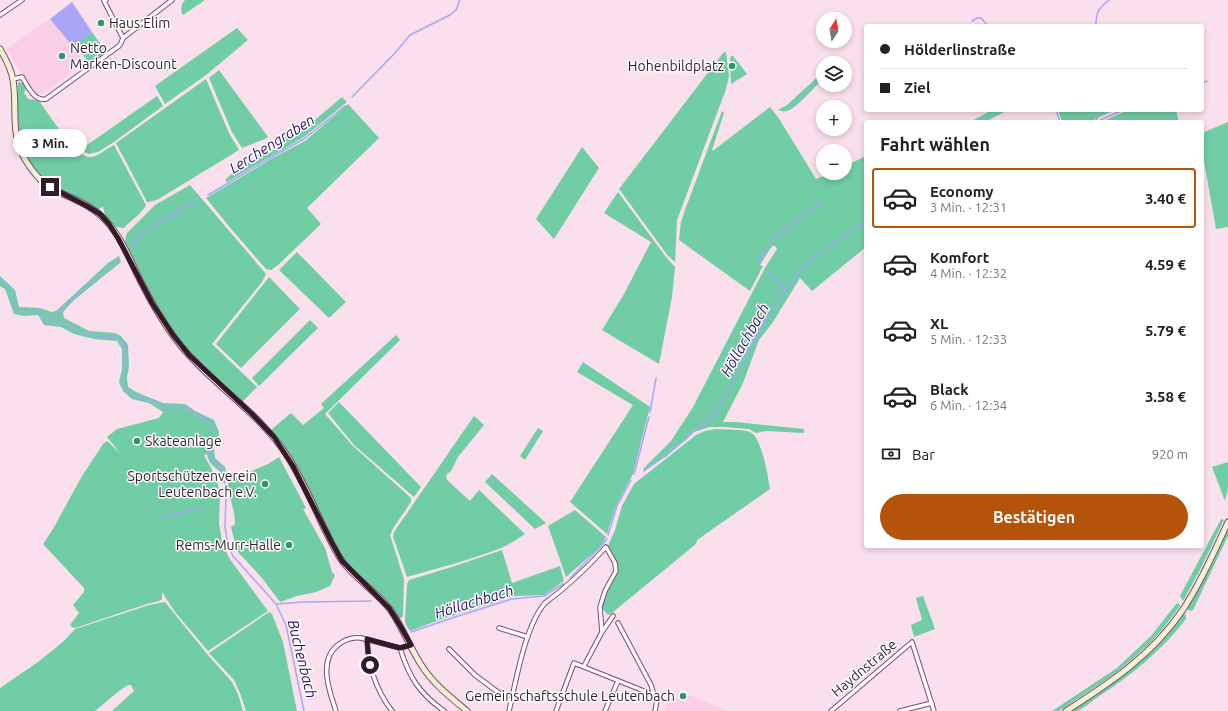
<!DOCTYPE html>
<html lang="de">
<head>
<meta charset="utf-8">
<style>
	body { margin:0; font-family:Ubuntu,sans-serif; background:#f2f2f2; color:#202124; height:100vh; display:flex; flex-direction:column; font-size:15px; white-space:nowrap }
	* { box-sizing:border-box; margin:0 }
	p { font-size:13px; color:#757577 }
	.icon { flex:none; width:22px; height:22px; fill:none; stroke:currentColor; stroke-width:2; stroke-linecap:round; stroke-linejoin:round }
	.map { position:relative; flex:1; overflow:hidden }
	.details { position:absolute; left:864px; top:120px; width:340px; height:428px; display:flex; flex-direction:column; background:#fff; border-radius:4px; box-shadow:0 2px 6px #0003 }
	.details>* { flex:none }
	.banner { position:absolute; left:864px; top:24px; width:340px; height:88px; border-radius:4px; box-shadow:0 2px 6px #0003; display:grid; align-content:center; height:88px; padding:0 16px; background:#fff }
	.needle { width:26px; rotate:11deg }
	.tools { position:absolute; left:816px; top:12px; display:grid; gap:8px }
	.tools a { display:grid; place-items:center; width:36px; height:36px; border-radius:50%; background:#fff; box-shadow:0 2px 6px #0003; font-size:20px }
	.end { position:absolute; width:18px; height:18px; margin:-9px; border:5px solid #321b28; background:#fff; box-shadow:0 0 0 2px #fff }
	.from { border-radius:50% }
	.bubble { position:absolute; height:28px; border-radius:14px; background:#fff; box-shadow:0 2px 6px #0003; font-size:13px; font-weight:600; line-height:28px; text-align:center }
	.banner b { display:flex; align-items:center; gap:14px; height:38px; font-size:15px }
	.banner b+b { border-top:1px solid #e0e0e0 }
	.banner i { width:10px; height:10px; background:#202124 }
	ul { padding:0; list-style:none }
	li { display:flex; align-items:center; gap:12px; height:60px; margin:0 8px 6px; padding:0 8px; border:2px solid transparent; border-radius:4px }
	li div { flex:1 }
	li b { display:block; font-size:15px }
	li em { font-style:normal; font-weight:600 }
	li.active { border-color:#b45309 }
	li>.icon { width:36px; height:36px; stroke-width:1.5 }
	h2 { padding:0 16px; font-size:18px; line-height:48px }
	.pay { display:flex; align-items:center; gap:10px; height:44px; padding:0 16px; font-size:15px }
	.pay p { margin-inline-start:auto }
	.primary-button { display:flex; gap:8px; margin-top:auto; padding:8px 16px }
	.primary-button a { flex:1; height:46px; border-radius:24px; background:#b45309; color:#fff; font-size:16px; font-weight:600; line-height:46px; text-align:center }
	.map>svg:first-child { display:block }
	.built { fill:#facfe6 }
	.green { fill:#71cda6 }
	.water { fill:#a8a6f7 }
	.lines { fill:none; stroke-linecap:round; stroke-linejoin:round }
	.stream { stroke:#a8a6f7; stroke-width:1.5 }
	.street-casing { stroke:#80496a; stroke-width:5.5 }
	.secondary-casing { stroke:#80496a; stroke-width:7 }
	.street { stroke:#fff; stroke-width:3.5 }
	.secondary { stroke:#f4f2d5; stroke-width:5 }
	.route { stroke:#321b28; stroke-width:5 }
	.poi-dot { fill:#30936e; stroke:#fff; stroke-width:1.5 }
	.labels { text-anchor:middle; stroke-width:3; stroke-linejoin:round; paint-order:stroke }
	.poi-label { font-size:14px; fill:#321b28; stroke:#fff; text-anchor:end }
	.street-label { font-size:14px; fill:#321b28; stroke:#fff }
	.water-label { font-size:15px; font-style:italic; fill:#280f6c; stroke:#fff }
</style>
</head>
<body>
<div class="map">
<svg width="1228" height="711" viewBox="0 0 1228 711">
	<rect width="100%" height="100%" fill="#fadfed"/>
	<path class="built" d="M50,19l35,44 -43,31 -6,1 -30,-46z
		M680,691l26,11 22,9h-65l4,-9z"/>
	<path class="green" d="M185,0h20l-22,15c-3,-5 -2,-11 2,-15z
		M237,28l11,12 -42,35 -41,29 -10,-18z
		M92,32l14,20 -16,12 -15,-19z
		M726,52l3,24 -3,13 -49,131 -2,42 -7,-6 -49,-67 104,-136z
		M731,56h2l14,18 -16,10 -1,-24z
		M219,70l49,67 -3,2 -23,9 -10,-16 -23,-54z
		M823,72v7c-8,7 -26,29 -36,32 -3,1 -6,0 -9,-1l9,-5z
		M206,79l23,54 10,17 -82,50 -8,2h-2l-31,-59z
		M19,82l4,1 3,6 -2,4 5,7c4,-1 7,0 11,2 8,11 36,55 49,55 9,0 17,-8 25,-12l32,60c-4,9 -15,15 -22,23l-8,-1 -11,-12 -2,-8 -3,1 -1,2c-14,-10 -31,-15 -46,-24 -40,-25 -35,-62 -35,-102z
		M157,96l6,10 -49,36 -16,10 -9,2 -9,-4z
		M342,97l5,5 -43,35 -77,45 -2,-2 18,-16 8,-2 6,-6 20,-8v-9l17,-5 9,-4z
		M348,104l31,34 -72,70 14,16 -43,41 -7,5 -5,-1 -34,-39 -26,-32 65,-39 34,-18z
		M770,107l8,10 38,62 16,-6h13v-7l21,-10v91l-54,44 -12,-13 -27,44 -14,18 -16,43 -20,39h13l68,7v4l-38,-2 -10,2 -7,-4 -25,-2h-14l-16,5 -27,24 -23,15 -1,-1 1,-2 27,-27 22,-34 73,-141 11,-17 -3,-4 -4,4 -10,16 3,1 -13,25 -71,-51 2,-18 4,-12 37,-99 2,2 -12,37h2z
		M992,110h16l-23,12h-15z
		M1058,110h56l-24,12h-28z
		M1128,110h48l3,12h-78z
		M1228,122v105l-12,2 -14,-79v-17z
		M582,147l17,21 -45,71 -18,-20z
		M190,185l76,89 -4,8 -50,62 45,43 -15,15 -46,-44 -22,-25 -21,-34 -28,-57 1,-8 29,-29z
		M618,192l48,65 9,10 -3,30 -13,67 -57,-34 22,-36 27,-52 -47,-29z
		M297,252l49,50 -17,16 -50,-48z
		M119,256l2,6 -47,38 -11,12 1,6 25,13 26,2 6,3 7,9 1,21 -2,12 1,9 8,5 27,11 22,1 10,7 19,9 5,12v8l-5,7 1,11 10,9 3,14 40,-17 11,-7 27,51 -3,1 22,39 7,24 3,3 -5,11 -14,6 -19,4 -17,6 -18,-24 -25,-27 -6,-24 4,-3c0,-15 -7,-28 -7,-43l-8,2 -1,-12c-6,-5 -11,-9 -12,-17l-3,1 13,24 3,17 -1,28 3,17 7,17 39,53 -60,40 -33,-39 -13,-20v7l-3,2 -12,3 -72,24 -3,-1 -2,-2 9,-12 -6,-8 11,-13v-4l-41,-44 10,-15 29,-53 21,-32 4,-3 13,12 -13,-16 10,-8 42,-11 4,-6 -14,-9 -17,-4 -9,-8 -4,-9 3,-13v-20l-5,-8 -23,-2 -20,-5 -13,-7 -17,-2 -6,-10 -14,1 -10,-2 -9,-25 -5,-3v-10l15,14 4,17 21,1 12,4 4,-1 52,-48z
		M269,277l31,32 -59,59 -25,-24z
		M310,320l8,8 -59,58 -7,-8z
		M396,335l4,5 -75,74 27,31 59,53v4l-17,25 -4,8 14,44 -1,37 -2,2 -2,-1c-19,-23 -45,-41 -60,-65 -19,-33 -30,-70 -51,-101 -5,-7 -11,-14 -17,-21l20,-17 12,12 21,-17 -3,-4z
		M583,362l67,45 -17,67 -17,32 -9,28 -37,-32 63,-97 -56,-33z
		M339,402l82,85 -7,10 -60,-52 -26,-32z
		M474,416l10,9 -26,32 -7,14 -5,4 1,5 23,21 9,-11 46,44c-8,5 -15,10 -24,14 -30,12 -63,20 -94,29l-14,-40 1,-5z
		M538,428l5,3 -18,29 -5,-4z
		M716,429c10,1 25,0 34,3 12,5 18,45 20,57l-73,51 -1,4 -83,68 -5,3 -6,-7 4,-16 12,-21 -3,-12 -7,-13 7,-16 7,-24 12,-22 62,-49 9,-4z
		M1228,462v26l-3,13 -13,-34z
		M492,474l54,49 -11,6 -50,-47z
		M575,510l31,27 -3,6 -4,5 -33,29 -18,-51z
		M1221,519l3,1 -24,50 -17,31 -3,-5 1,-2z
		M1228,527v9l-34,72 -1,2 -3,1 -3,-2v-3z
		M502,550l10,33 48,-17 4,15 -20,14 -28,1 -71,22 -35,13 -4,-6 -1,-4 2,-37 2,-4 49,-15z
		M923,596l12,33 -21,8 -3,-12 11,-5 -6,-22z
		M165,602l42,52 25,28 6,12 5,17h-131l22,-20 -3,-6h-3l-9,6 -24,20h-95v-23l38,-26 26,-21 11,-12 74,-24z
		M1178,603l2,3c-12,17 -26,34 -42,48 -24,22 -52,39 -79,57h-7l65,-43 35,-33 24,-31z
		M269,612l3,2 11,28 14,69h-51l-6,-18 -6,-13 -25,-27z
		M1183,614l3,1v4c-26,33 -53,55 -88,78 -6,4 -15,12 -21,14 -2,0 -4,0 -6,0 44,-29 80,-54 112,-97z"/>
	<path class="water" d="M72,2l20,30 -19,15 -23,-28z"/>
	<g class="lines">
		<path class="stream" d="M972,21l5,-3h4l7,8
			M1096,26c0,-14 2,-17 13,-26
			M1202,83l5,-2
			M352,97l43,-44 15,-18 40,-20 6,-5 4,-10
			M1056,110l4,12
			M1096,121c1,-3 4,-7 1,-11
			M1096,122l27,-12
			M208,195l69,-41 27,-15 41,-33
			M131,249l5,-5 3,-9 56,-34
			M758,264l10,-18 11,-12 46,-33
			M766,271l10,7 9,13
			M0,279c3,3 8,6 10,9 4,6 2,20 10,23 5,2 13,-1 19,0l2,3 1,5 3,2 25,4 12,8 11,3h20l6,3 3,3 3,8 -2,31 1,5 3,4 7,5 33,12 18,1 8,6 12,5 7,6 2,5v7l-4,16 2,7 5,3 5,7 2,7 2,20 -1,30 3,18 5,11 43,48 10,21 18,86
			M46,320l13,-8 21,-20 38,-32
			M650,412l6,-34
			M644,471l41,-31 11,-11 11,-7 12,-15 41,-78 32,-48 13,-17 61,-42
			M634,474l15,-57
			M161,518l42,-11
			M608,535l9,-29 14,-26
			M570,578l34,-35 3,-4
			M277,604l26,-2 68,-1
			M411,632l44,-15 57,-18 32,-3 19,-12"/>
		<defs>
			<path id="street" d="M106,0l-2,1 19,37
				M0,15l22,-15
				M13,79l9,-2c6,9 12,25 24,22l73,-53 2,-3 2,-5 49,-38
				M618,623l33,62 3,10
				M499,628l29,9
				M367,639c1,26 9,51 25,72
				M400,648c9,29 19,45 44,63
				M449,649l26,26 36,27
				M584,666l18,-34 11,-16
				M336,711c-7,-20 -18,-51 2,-66 7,-6 15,-8 23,-7l39,10 11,-3
				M509,711c7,-30 16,-85 36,-108 23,-17 42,-35 61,-56l9,16 1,8 -11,20 -5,16 2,25
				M556,711l18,-48 80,32 3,5 -2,11
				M605,711l13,-30
				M831,711l81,-69 22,69
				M900,711l32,-8"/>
			<path id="secondary" d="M0,49c6,10 11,19 13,31 5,30 -4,52 13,81 5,8 12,17 19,23 6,4 12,7 18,10 16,7 34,15 45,29 14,16 22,37 31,55 12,24 25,47 42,68 33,40 79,67 107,111 14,22 25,47 36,71 6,11 11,23 18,33 14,19 37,32 50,51 11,17 18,35 28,51 12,20 30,34 47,48
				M1066,711c44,-28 86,-56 116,-100 18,-27 32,-59 46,-89"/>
		</defs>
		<use href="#street" class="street-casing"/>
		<use href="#secondary" class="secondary-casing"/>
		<use href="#street" class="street"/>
		<use href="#secondary" class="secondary"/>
	</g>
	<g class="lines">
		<path class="route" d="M50,187l37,19 13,8 9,10 9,14 34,65 21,32 16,20 63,59 22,23 19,29 39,77 10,18 47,47c8,12 15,24 22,37l-11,3 -33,-9 1,13 2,13"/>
	</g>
	<g class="poi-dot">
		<circle cx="101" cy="23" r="4"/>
		<circle cx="62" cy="56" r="4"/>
		<circle cx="732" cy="66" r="4"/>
		<circle cx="137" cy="441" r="4"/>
		<circle cx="265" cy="484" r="4"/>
		<circle cx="289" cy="545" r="4"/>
		<circle cx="683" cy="696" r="4"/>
	</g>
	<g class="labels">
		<g class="poi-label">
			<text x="109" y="28" text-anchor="start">Haus Elim</text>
			<text x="70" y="53" text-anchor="start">Netto<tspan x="70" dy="16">Marken-Discount</tspan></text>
			<text x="724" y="71">Hohenbildplatz</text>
			<text x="145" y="446" text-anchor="start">Skateanlage</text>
			<text x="257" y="481">Sportschützenverein<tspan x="257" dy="16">Leutenbach e.V.</tspan></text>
			<text x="281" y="550">Rems-Murr-Halle</text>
			<text x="675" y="701">Gemeinschaftsschule Leutenbach</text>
		</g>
		<g class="street-label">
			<text transform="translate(864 668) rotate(-40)" y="5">Haydnstraße</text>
		</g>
		<g class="water-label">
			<text transform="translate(272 144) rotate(-32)" y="5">Lerchengraben</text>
			<text transform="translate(745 340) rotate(-60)" y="5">Höllachbach</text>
			<text transform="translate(474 602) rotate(-17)" y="5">Höllachbach</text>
			<text transform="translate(302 659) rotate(76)" y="5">Buchenbach</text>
		</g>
	</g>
</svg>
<div class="tools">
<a><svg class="needle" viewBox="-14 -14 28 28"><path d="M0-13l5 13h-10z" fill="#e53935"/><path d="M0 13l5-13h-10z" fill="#757577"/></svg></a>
<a><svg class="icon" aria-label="layers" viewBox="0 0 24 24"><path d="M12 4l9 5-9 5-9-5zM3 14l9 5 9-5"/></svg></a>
<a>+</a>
<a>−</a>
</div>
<i class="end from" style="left:370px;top:665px"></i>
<i class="end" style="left:50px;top:187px"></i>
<div class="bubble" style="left:13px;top:129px;width:74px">3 Min.</div>
<div class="banner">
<b><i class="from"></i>Hölderlinstraße</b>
<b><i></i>Ziel</b>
</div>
<section class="details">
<h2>Fahrt wählen</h2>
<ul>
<li class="active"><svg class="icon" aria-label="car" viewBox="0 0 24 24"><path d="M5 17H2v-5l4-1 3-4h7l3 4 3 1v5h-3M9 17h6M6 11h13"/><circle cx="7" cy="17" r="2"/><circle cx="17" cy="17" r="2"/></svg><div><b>Economy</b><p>3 Min. · 12:31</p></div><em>3.40 €</em></li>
<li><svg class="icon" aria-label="car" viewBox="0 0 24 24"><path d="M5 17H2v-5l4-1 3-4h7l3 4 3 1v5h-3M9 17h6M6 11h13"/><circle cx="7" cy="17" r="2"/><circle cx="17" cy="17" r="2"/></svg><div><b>Komfort</b><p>4 Min. · 12:32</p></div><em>4.59 €</em></li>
<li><svg class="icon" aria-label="car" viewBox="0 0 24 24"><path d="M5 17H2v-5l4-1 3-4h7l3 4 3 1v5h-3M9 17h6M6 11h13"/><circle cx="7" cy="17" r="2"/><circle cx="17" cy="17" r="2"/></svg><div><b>XL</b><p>5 Min. · 12:33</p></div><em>5.79 €</em></li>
<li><svg class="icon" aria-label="car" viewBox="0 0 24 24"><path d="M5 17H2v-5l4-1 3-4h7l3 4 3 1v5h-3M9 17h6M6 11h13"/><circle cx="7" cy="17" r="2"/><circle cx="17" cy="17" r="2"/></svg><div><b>Black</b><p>6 Min. · 12:34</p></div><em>3.58 €</em></li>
</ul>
<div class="pay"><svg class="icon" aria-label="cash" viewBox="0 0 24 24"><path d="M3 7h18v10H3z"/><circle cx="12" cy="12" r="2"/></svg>Bar<p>920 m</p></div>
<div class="primary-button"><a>Bestätigen</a></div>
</section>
</div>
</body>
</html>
